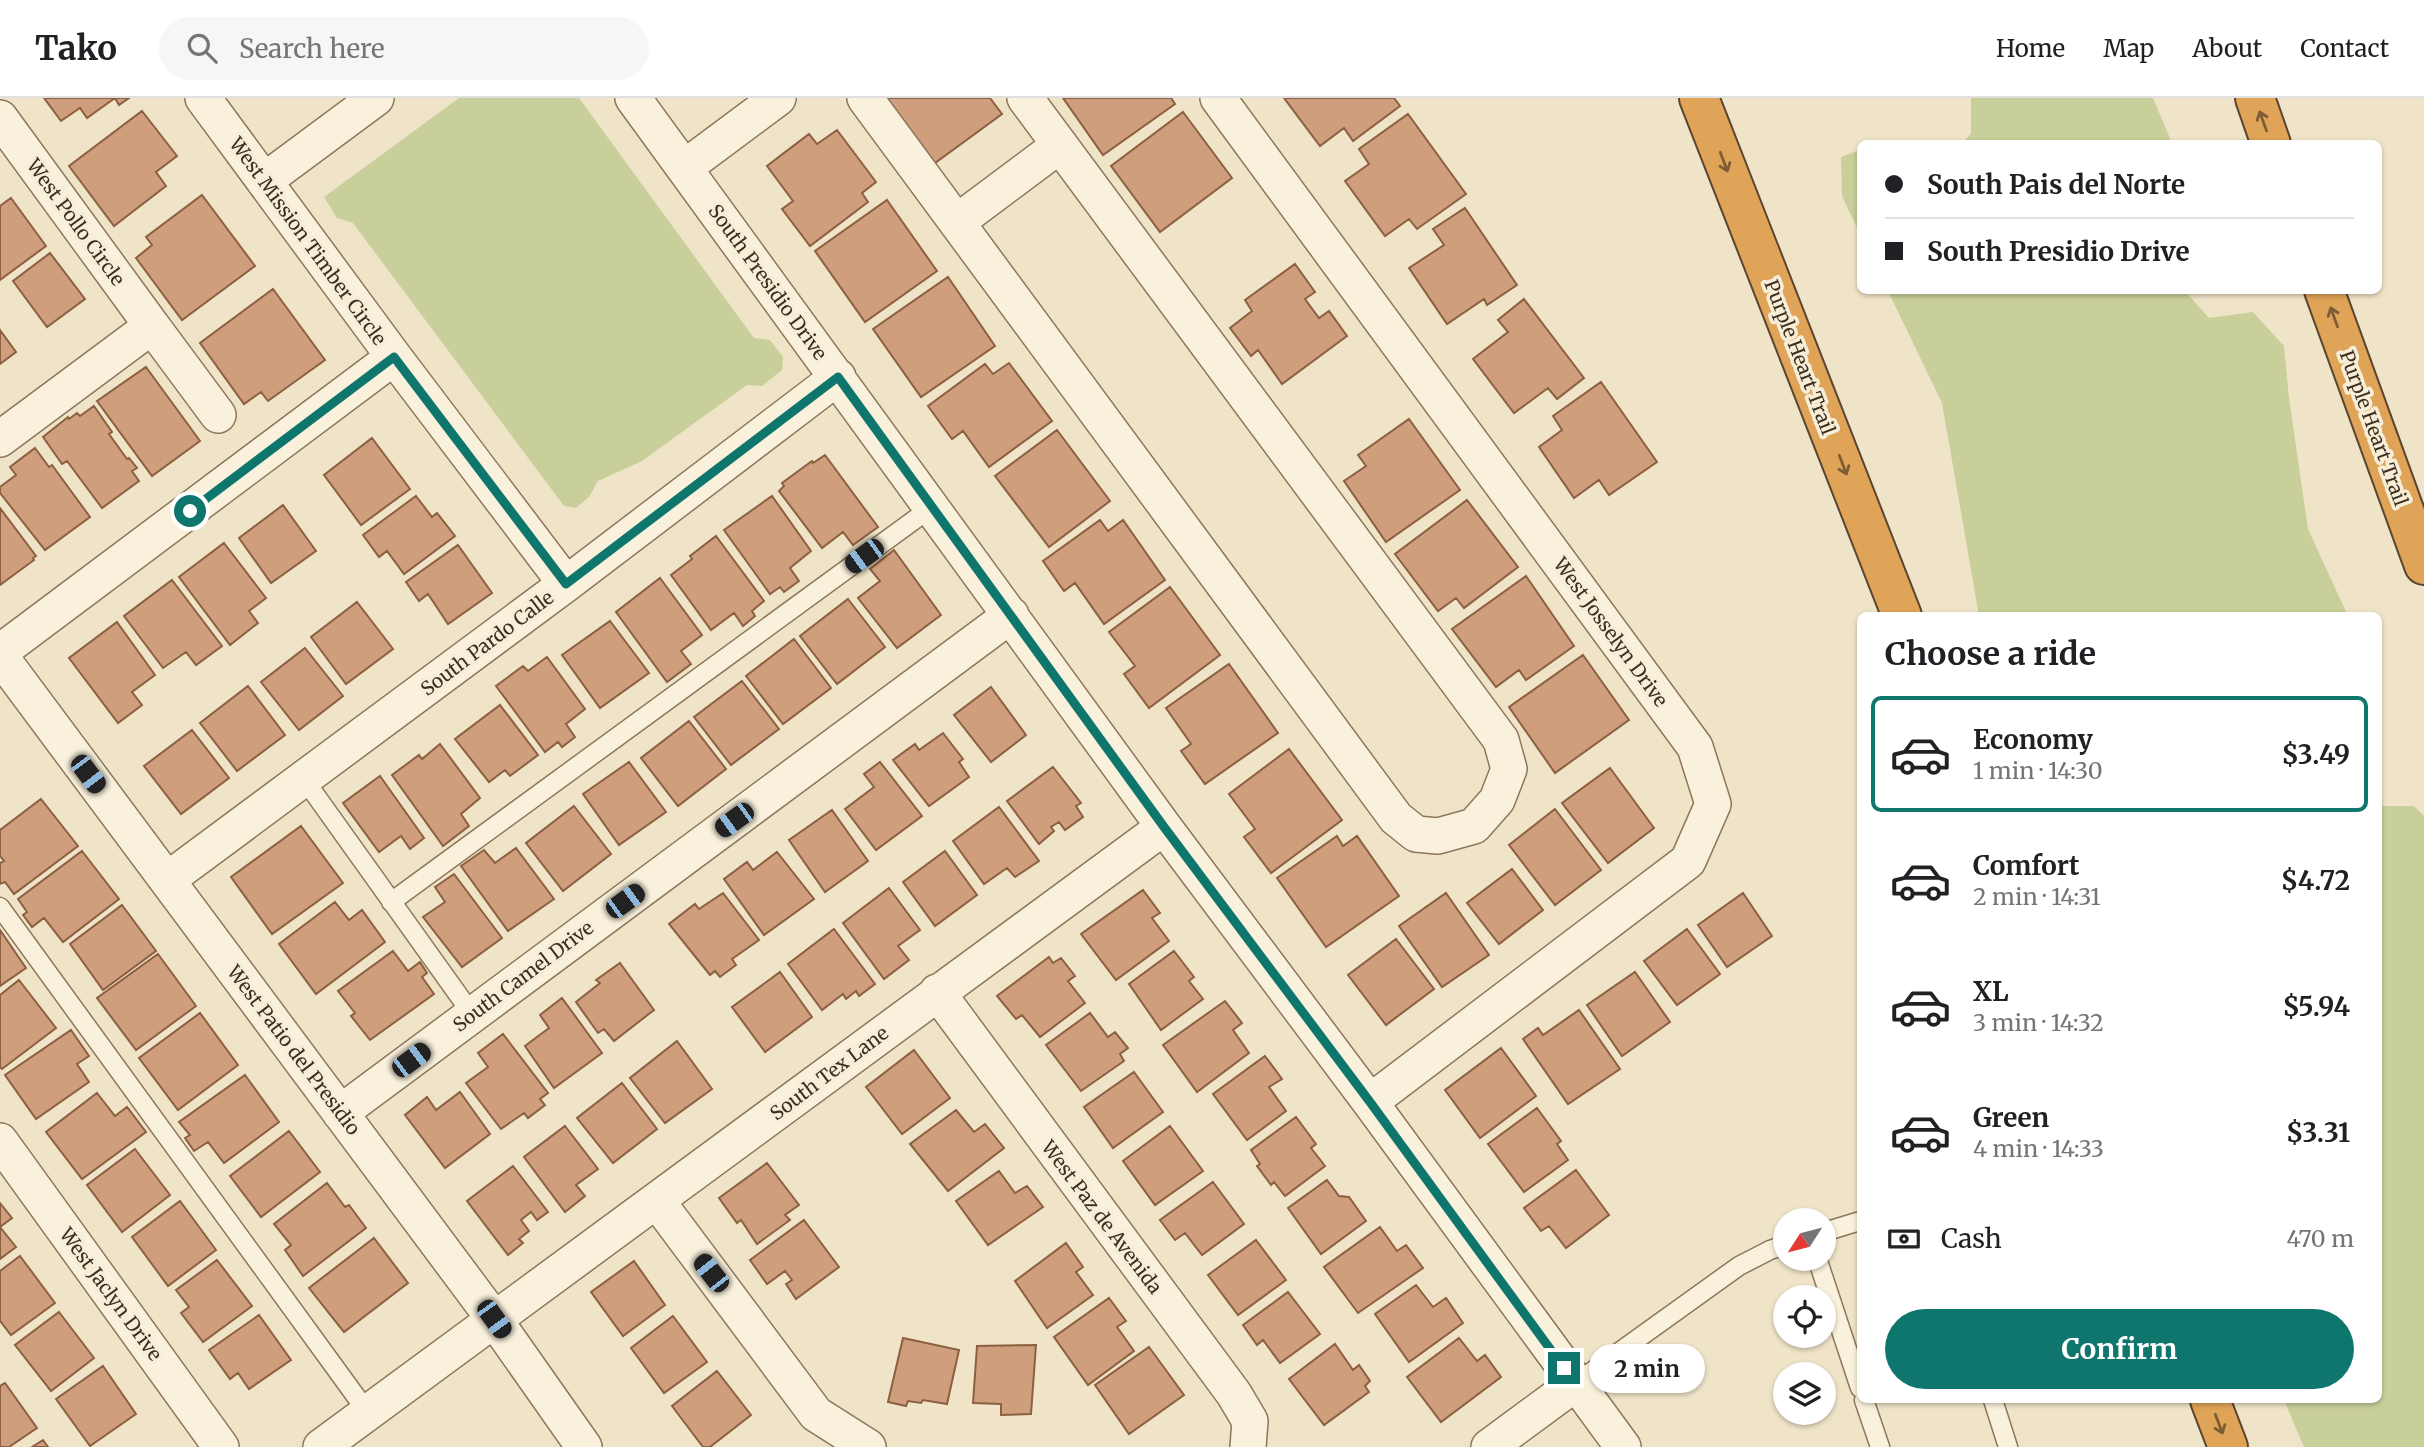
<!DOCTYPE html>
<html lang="en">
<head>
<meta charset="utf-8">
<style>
	body { margin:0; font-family:Merriweather,serif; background:#f6f6f6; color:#202124; height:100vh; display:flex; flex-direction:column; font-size:26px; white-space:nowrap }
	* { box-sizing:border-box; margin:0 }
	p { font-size:23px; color:#757577 }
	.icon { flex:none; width:38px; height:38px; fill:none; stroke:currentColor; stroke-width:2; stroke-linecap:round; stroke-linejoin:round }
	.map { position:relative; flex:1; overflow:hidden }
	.side { position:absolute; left:1857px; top:514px; width:525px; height:791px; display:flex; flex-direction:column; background:#fff; border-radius:10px; box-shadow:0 2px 5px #0004 }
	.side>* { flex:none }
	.hud { position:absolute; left:1857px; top:42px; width:525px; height:154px; border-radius:10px; box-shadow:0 2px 5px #0004; display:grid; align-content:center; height:154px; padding:0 28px; background:#fff }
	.needle { width:46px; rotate:234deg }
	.tools { position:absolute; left:1773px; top:1110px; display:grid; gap:14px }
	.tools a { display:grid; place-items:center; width:63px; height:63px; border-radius:50%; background:#fff; box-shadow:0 2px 5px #0004; font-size:35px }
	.end { position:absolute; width:32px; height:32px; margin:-16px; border:9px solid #0f766e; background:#fff; box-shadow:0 0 0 4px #fff }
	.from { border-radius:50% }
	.bubble { position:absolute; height:49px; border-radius:24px; background:#fff; box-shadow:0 2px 5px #0004; font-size:23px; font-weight:700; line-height:49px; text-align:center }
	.car { position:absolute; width:21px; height:42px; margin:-21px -10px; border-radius:9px; box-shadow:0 0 5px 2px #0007; background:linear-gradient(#222 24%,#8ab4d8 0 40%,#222 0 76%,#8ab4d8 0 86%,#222 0) }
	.hud b { display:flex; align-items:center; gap:24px; height:66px; font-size:26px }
	.hud b+b { border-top:2px solid #e0e0e0 }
	.hud i { width:18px; height:18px; background:#202124 }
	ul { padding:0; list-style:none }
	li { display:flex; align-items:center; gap:21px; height:116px; margin:0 14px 10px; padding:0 14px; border:4px solid transparent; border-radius:10px }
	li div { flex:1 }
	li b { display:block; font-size:26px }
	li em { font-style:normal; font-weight:700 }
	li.on { border-color:#0f766e }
	li>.icon { width:63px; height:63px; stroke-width:1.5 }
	h2 { padding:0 28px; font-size:32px; line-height:84px }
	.pay { display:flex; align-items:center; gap:18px; height:77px; padding:0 28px; font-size:26px }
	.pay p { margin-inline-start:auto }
	.button { display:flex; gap:14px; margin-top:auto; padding:14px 28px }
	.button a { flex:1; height:80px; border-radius:42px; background:#0f766e; color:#fff; font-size:28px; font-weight:700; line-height:80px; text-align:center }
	header { display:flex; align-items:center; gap:42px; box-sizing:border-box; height:98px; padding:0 35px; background:#fff; border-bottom:2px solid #e0e0e0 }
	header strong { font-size:33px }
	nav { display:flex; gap:38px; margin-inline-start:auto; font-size:24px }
	.search { width:490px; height:63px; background:#f6f6f6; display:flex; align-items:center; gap:18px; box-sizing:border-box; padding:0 24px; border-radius:38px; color:#757577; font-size:26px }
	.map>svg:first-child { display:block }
	.green { fill:#c9cf9b }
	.building { fill:#cf9f7d; stroke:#8d5f41; stroke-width:2 }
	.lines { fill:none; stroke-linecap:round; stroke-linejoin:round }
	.service-casing { stroke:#8d765c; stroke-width:21 }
	.minor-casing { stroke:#8d765c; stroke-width:38 }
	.motorway-casing { stroke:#5b4430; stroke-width:42 }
	.service { stroke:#faf1dc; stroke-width:18 }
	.minor { stroke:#faf1dc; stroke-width:35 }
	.motorway { stroke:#e0a458; stroke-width:38 }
	.oneway { stroke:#7e5d36 }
	.route { stroke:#0f766e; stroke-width:9 }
	.labels { text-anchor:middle; stroke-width:7; stroke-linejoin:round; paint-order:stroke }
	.street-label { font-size:19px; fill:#3d2e20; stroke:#f7eed8 }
</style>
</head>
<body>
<header>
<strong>Tako</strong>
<div class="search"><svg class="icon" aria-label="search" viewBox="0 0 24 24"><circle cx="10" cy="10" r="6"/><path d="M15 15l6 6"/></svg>Search here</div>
<nav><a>Home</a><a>Map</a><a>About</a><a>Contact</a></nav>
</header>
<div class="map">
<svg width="2424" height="1349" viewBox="0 0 2424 1349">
	<rect width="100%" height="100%" fill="#f0e4c8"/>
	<path class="green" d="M459,0h120l175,240 16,2 13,17 -1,13 -20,16 -15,-1 -105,76 -44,20 -9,16 -13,11 -12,-2 -211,-283 -16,-5 -13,-21z
		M1971,0h182l19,45h-210l9,-9z
		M1860,52v84l-18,-38 -1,-39z
		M1888,193h297l24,27 44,-6 31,34 5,52 19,131 40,87h-369l-37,-213z
		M2378,708h36l10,10v631h-120l-20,-47h94z"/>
	<path class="building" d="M44,0h85l-10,7 -4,-7 -28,20 -7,-10 -19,13z
		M886,0h104l12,16 -67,49z
		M1063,0h108l4,6 -72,51z
		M1284,0h110l6,8 -47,35 -9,-13 -24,18z
		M142,13l35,45 -21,16 10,14 -52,40 -45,-60z
		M1183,14l49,66 -72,54 -49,-66z
		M1408,16l58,80 -49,35 -8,-10 -24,17 -40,-55 24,-17 -10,-15z
		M837,32l39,52 -14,11 6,9 -58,44 -28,-37 11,-8 -26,-35 42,-32 8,10z
		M202,97l53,71 -73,54 -46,-62 16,-13 -6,-8z
		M11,100l35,48 -46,34v-74z
		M887,102l50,71 -72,51 -50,-71z
		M1465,110l52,77 -30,20 -3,-6 -37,25 -38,-56 35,-23 -11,-16z
		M50,155l35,46 -38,28 -34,-46z
		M1295,166l20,28 -10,7 14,19 10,-7 18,25 -65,48 -24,-34 -7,6 -21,-28 22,-17 -7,-11z
		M948,179l47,69 -74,51 -48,-68z
		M273,191l52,71 -57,41 -7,-9 -17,12 -44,-61z
		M1524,201l60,79 -27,21 -9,-11 -34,25 -41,-54 35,-27 -10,-12z
		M0,232l16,22 -16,12z
		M1009,265l43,58 -63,46 -26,-36 -11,8 -24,-33 57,-42 8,10z
		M146,269l54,74 -48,35 -55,-75z
		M1601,284l56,80 -48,33 -10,-15 -25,18 -35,-51 23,-17 -9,-14z
		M94,308l18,26 -3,2 18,25 2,-1 8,10 -5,3 7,10 -37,27 -35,-47 -5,3 -19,-27 25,-20 1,2 8,-6 3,3z
		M1409,321l51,71 -74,52 -42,-61 22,-15 -8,-11z
		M1057,332l53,71 -61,46 -54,-71z
		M372,340l38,51 -49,36 -37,-50z
		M35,350l14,19 3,-2 38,52 -45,33 -45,-57v-6l16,-12 -6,-8z
		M825,357l53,72 -25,18 -10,-13 -21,16 -43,-57 5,-5 -2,-3 30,-22 1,2z
		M416,398l16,21 5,-4 18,23 -51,38 -17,-23 -8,6 -16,-22z
		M772,398l39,55 -21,17 9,13 -15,11 -4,-5 -10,7 -46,-64z
		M1467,402l51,67 -54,41 -8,-10 -18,13 -43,-57z
		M283,407l33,46 -45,32 -32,-45z
		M0,410l36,48 -3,2 1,2 -34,25z
		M1100,422l8,11 15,-11 42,60 -61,44 -29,-41 -11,8 -21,-30z
		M716,438l48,65 -12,10 3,5 -12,10 -9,-13 -23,17 -40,-55 21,-16 -2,-3z
		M224,445l42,55 -17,13 9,12 -28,22 -51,-68z
		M458,447l34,48 -44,31 -20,-30 -9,7 -13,-19z
		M894,452l47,65 -44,33 -39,-50 22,-17 -10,-12z
		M1526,478l48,70 -48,34 -7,-10 -23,17 -44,-58z
		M660,480l42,57 -21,16 10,13 -24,18 -51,-70z
		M172,482l50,66 -26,19 -10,-13 -23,16 -39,-52z
		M1170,489l50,68 -71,53 -25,-34 11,-8 -26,-34z
		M848,501l37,48 -48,37 -37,-48z
		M357,504l36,47 -47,35 -35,-47z
		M610,523l39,52 -49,35 -38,-53z
		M117,524l38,53 -23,17 10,13 -24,18 -49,-65z
		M794,541l37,49 -48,36 -37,-48z
		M305,550l38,48 -44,34 -38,-48z
		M1583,557l46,65 -74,53 -46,-66z
		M547,559l38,52 -19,15 9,13 -13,10 -4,-5 -13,10 -49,-66 27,-20 5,5z
		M1229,566l49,69 -73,51 -24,-33 10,-7 -25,-36z
		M742,583l37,48 -48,36 -37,-48z
		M248,588l37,49 -48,36 -37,-48z
		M991,589l35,48 -35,27 -37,-47z
		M500,607l38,50 -28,21 -5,-6 -16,12 -34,-43z
		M689,623l37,48 -48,37 -37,-48z
		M192,632l37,48 -48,36 -37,-48z
		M943,635l20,26 -4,3 10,15 -40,29 -36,-46 22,-16 4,6z
		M440,646l40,54 -19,16 8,12 -26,20 -51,-71 27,-20 3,4z
		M1289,651l53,71 -71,53 -27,-36 11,-8 -26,-35z
		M629,664l37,50 -47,33 -36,-51z
		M880,664l42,54 -46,34 -31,-41 29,-22 -10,-13z
		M1053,669l28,36 -5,3 7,11 -18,13 -6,-8 -8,5 3,4 -15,13 -32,-43z
		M1610,670l44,60 -46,35 -46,-60z
		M380,678l44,62 -14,11 -9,-13 -22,16 -36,-49z
		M41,701l37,47 -64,48 -9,-12 -5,2v-21l4,-2 -4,-5v-26z
		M574,708l37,48 -48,37 -37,-48z
		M999,709l40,54 -24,16 -8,-9 -23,16 -31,-43z
		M1555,711l46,61 -46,35 -46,-60z
		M832,712l36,51 -43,31 -36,-52z
		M301,728l42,57 -71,51 -41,-57z
		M1337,738l6,10 14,-10 42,60 -73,51 -49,-69z
		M516,750l38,51 -46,32 -47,-65 23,-16 11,13z
		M82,753l37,48 -56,43 -19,-24 -12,9 -9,-12 4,-3 -9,-13z
		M945,753l32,44 -42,31 -32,-44z
		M777,754l37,47 -50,36 -40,-56 23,-17 6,8z
		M1512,771l31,41 -44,34 -32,-41z
		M454,776l48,64 -40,29 -39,-50 22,-15 -10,-15z
		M889,790l31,42 -22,16 11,14 -25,19 -41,-56z
		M1143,792l17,23 -8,5 17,23 -53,39 -35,-46z
		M723,795l36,47 -27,19 4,6 -16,12 -5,-6 -5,4 -41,-51 26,-20 4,5z
		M1446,795l43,62 -47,32 -43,-61z
		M1743,795l29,43 -45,31 -29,-42z
		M335,804l14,18 13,-10 23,32 -69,52 -37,-50z
		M122,807l34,46 -53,39 -33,-46z
		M834,831l41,55 -16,12 -3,-5 -10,8 -3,-5 -21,16 -34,-46z
		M1687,831l33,45 -43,31 -33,-44z
		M0,832l26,38 -26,18z
		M1396,841l38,50 -48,36 -38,-50z
		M393,853l15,20 12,-9 7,11 -5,4 12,17 -64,46 -19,-24 4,-3 -17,-22z
		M1174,853l20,26 -5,4 14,18 -42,31 -32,-46z
		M158,856l38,52 -60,44 -39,-52z
		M1049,859l4,6 8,-5 14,18 -7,5 17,22 -45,34 -18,-22 -6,4 -19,-23z
		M620,865l34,47 -40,31 -10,-12 -6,4 -22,-31 24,-19 -4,-3z
		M780,874l32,45 -47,35 -33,-45z
		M1635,874l35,50 -48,34 -35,-51z
		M19,882l37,48 -54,41 -2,-2v-72z
		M562,900l40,55 -48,35 -29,-42 24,-18 -9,-13z
		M1225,903l17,22 -9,7 16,23 -52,39 -34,-47z
		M1579,912l41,59 -52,35 -45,-65 15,-11 5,7z
		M200,915l38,52 -60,45 -39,-52z
		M1090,915l18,24 7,-5 13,16 -8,6 4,7 -43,30 -35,-46z
		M71,932l18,26 -12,8 12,18 -53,37 -31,-44z
		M503,936l45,59 -8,6 5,6 -17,13 -4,-5 -23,16 -35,-46 22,-16 -10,-14z
		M677,943l35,48 -47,34 -35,-45z
		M1501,950l35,48 -56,42 -35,-48z
		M914,952l36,48 -48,36 -36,-47z
		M1265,958l17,23 -13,8 17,24 -39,29 -34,-46z
		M1134,974l29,40 -50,36 -29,-41z
		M245,977l34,47 -55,41 -16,-21 -14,9 -9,-13 5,-3 -11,-13z
		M622,985l35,46 -44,34 -36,-45z
		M460,994l30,42 -45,34 -40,-53 22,-18 9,13z
		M97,995l18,23 12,-9 19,25 -64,47 -36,-47z
		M1537,1010l24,33 -4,3 11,16 -44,32 -36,-48z
		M956,1012l18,22 11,-8 19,24 -56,43 -38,-47z
		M1296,1019l20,27 -5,4 14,18 -40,30 -11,-14 -3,3 -14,-19 3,-2 -9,-14z
		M565,1028l33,43 -22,16 9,11 -20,16 -41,-55z
		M1170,1028l33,45 -48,34 -32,-44z
		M289,1033l31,41 -59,45 -31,-41z
		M135,1051l35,46 -48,37 -35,-47z
		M767,1065l32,42 -14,10 5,5 -33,24 -16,-24 -4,3 -18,-25z
		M513,1068l35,46 -11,8 -6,-8 -10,8 8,11 -10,8 4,4 -15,12 -41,-54z
		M1576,1072l33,45 -43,33 -17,-22 -8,5 -17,-23z
		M999,1073l16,22 12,-7 16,21 -55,38 -32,-44z
		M1327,1082l12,16 10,1 17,24 -45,33 -33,-46z
		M1213,1084l31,42 -42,31 -17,-22 -10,7 -15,-20z
		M327,1085l18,24 4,-2 17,23 -63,48 -18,-26 6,-5 -17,-21z
		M180,1103l36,49 -48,36 -36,-49z
		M0,1105l12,15 -12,9 16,20 -16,12z
		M804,1122l35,47 -43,32 -10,-15 6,-4 -7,-9 -18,13 -17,-24z
		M1380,1129l17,24 9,-6 17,23 -65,45 -34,-46z
		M374,1140l34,45 -64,49 -35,-44z
		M1256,1142l30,40 -48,35 -30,-40z
		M1066,1145l17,24 -7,5 17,23 -46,33 -32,-47z
		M20,1158l35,47 -44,32 -11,-14v-50z
		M217,1162l35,46 -49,36 -22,-29 8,-6 -13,-17z
		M634,1163l31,44 -42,31 -32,-44z
		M1416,1187l17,22 13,-9 17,25 -54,39 -34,-48z
		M1288,1194l32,42 -40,29 -17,-23 -6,5 -14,-20z
		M1109,1200l17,23 -9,6 17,24 -46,34 -34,-48z
		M59,1214l35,46 -43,33 -36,-46z
		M259,1217l32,45 -42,29 -11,-16 -8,6 -21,-29z
		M673,1218l34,46 -43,31 -33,-45z
		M903,1240l56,12 -12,54 -24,-4 -2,3 -13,-2 -2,5 -18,-4z
		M1459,1240l18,23 8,-6 16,22 -60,45 -34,-45z
		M1335,1246l18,26 6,-5 11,16 -5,5 4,6 -45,33 -35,-46z
		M1036,1247l-5,69 -30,1v-11l-28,-1 4,-57z
		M1149,1249l35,48 -55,39 -34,-49z
		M103,1268l33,48 -46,32 -34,-47z
		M717,1273l34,44 -41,32h-7l-31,-41z
		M5,1285l32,45 -28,19h-9v-61z
		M43,1342l5,7h-16z"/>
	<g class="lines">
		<defs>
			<path id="service" d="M304,681l168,235
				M391,804l541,-395
				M0,809l368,506
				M1824,1134l36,-11
				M1817,1160l43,130
				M1576,1285l163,-117 31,-16 15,-5
				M1864,1302l16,47
				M1993,1302l15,47"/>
			<path id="minor" d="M203,0l191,259 172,227
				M633,0l531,729 206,275 253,345
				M865,0l531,720 20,16 22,2 36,-10 23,-26 12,-31 -8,-29 -476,-642
				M1218,0l477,649 18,57 -25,57 -318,241
				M0,20l152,208
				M684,70l94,-70
				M264,83l112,-83
				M957,124l103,-77
				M0,341l152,-113 66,89
				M0,554l394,-295
				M0,558l494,663 90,128
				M167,782l399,-296 272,-207
				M937,894l297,402 16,27 -2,26
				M340,1015l671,-498
				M0,1043l221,306
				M657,1103l159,213 52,33
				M321,1349l843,-620
				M1489,1349l87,-64"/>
			<path id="motorway" d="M1699,0l203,518
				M2255,0l16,46
				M2324,192l100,275
				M2210,1302l18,47"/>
		</defs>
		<use href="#service" class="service-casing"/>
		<use href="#minor" class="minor-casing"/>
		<use href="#motorway" class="motorway-casing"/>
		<use href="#service" class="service"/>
		<use href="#minor" class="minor"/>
		<use href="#motorway" class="motorway"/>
	</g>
	<defs><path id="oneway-shaft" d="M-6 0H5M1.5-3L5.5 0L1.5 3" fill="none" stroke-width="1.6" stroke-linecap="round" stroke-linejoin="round" transform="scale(1.75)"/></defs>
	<g class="oneway">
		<use href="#oneway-shaft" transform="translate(2263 23) rotate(-110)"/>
		<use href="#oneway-shaft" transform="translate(1724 64) rotate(69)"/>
		<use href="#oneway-shaft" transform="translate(2334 219) rotate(-110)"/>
		<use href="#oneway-shaft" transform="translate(1843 367) rotate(69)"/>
		<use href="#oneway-shaft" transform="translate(2219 1326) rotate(69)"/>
	</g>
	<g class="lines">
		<path class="route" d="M190,413l204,-154 172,227 272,-207 326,450 206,275 194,266"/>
	</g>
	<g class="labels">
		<g class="street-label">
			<text transform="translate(76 124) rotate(54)" y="7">West Pollo Circle</text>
			<text transform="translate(308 143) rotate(54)" y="7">West Mission Timber Circle</text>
			<text transform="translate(768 184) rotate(54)" y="7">South Presidio Drive</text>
			<text transform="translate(1800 259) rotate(69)" y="7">Purple Heart Trail</text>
			<text transform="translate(2374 330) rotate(70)" y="7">Purple Heart Trail</text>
			<text transform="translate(1611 534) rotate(54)" y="7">West Josselyn Drive</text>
			<text transform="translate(487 545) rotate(-37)" y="7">South Pardo Calle</text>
			<text transform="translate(523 878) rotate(-37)" y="7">South Camel Drive</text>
			<text transform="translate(294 952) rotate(53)" y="7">West Patio del Presidio</text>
			<text transform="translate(829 975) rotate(-37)" y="7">South Tex Lane</text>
			<text transform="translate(1102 1119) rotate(53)" y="7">West Paz de Avenida</text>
			<text transform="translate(111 1196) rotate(54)" y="7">West Jaclyn Drive</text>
		</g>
	</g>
</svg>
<div class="tools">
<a><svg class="needle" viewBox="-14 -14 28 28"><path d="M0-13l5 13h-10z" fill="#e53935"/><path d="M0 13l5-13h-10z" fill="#757577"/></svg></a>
<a><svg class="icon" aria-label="locate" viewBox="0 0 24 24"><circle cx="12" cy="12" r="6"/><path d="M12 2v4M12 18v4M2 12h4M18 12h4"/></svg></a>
<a><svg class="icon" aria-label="layers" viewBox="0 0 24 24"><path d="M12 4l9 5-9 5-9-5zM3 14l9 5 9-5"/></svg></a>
</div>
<i class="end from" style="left:190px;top:413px"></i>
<i class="end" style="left:1564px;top:1270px"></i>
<div class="bubble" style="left:1589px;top:1246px;width:116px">2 min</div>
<i class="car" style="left:864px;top:458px;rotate:234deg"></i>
<i class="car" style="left:88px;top:676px;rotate:143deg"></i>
<i class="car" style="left:734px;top:722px;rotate:234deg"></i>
<i class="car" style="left:625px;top:803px;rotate:54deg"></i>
<i class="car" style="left:411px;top:962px;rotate:53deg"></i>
<i class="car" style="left:711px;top:1175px;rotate:322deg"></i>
<i class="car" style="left:494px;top:1221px;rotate:144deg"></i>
<div class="hud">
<b><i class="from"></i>South Pais del Norte</b>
<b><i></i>South Presidio Drive</b>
</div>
<section class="side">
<h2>Choose a ride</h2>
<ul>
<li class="on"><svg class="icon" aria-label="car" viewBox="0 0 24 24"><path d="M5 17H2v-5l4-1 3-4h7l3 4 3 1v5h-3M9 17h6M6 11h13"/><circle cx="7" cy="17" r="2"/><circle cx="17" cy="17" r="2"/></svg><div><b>Economy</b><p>1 min · 14:30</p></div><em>$3.49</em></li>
<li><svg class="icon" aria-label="car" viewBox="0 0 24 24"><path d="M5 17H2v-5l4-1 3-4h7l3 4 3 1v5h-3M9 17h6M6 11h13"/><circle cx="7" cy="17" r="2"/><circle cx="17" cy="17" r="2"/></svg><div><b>Comfort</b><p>2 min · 14:31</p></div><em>$4.72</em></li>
<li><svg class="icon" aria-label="car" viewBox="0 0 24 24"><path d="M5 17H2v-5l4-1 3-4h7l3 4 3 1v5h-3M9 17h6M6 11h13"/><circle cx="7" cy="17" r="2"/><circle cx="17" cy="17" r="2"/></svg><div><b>XL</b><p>3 min · 14:32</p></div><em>$5.94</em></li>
<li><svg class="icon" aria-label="car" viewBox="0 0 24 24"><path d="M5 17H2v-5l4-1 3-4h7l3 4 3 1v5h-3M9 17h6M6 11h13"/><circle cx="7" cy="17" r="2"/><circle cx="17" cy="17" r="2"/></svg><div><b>Green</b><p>4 min · 14:33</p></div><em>$3.31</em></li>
</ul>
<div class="pay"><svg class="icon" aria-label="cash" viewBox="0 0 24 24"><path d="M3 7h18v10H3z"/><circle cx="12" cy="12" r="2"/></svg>Cash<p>470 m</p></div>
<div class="button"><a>Confirm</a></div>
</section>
</div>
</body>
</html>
